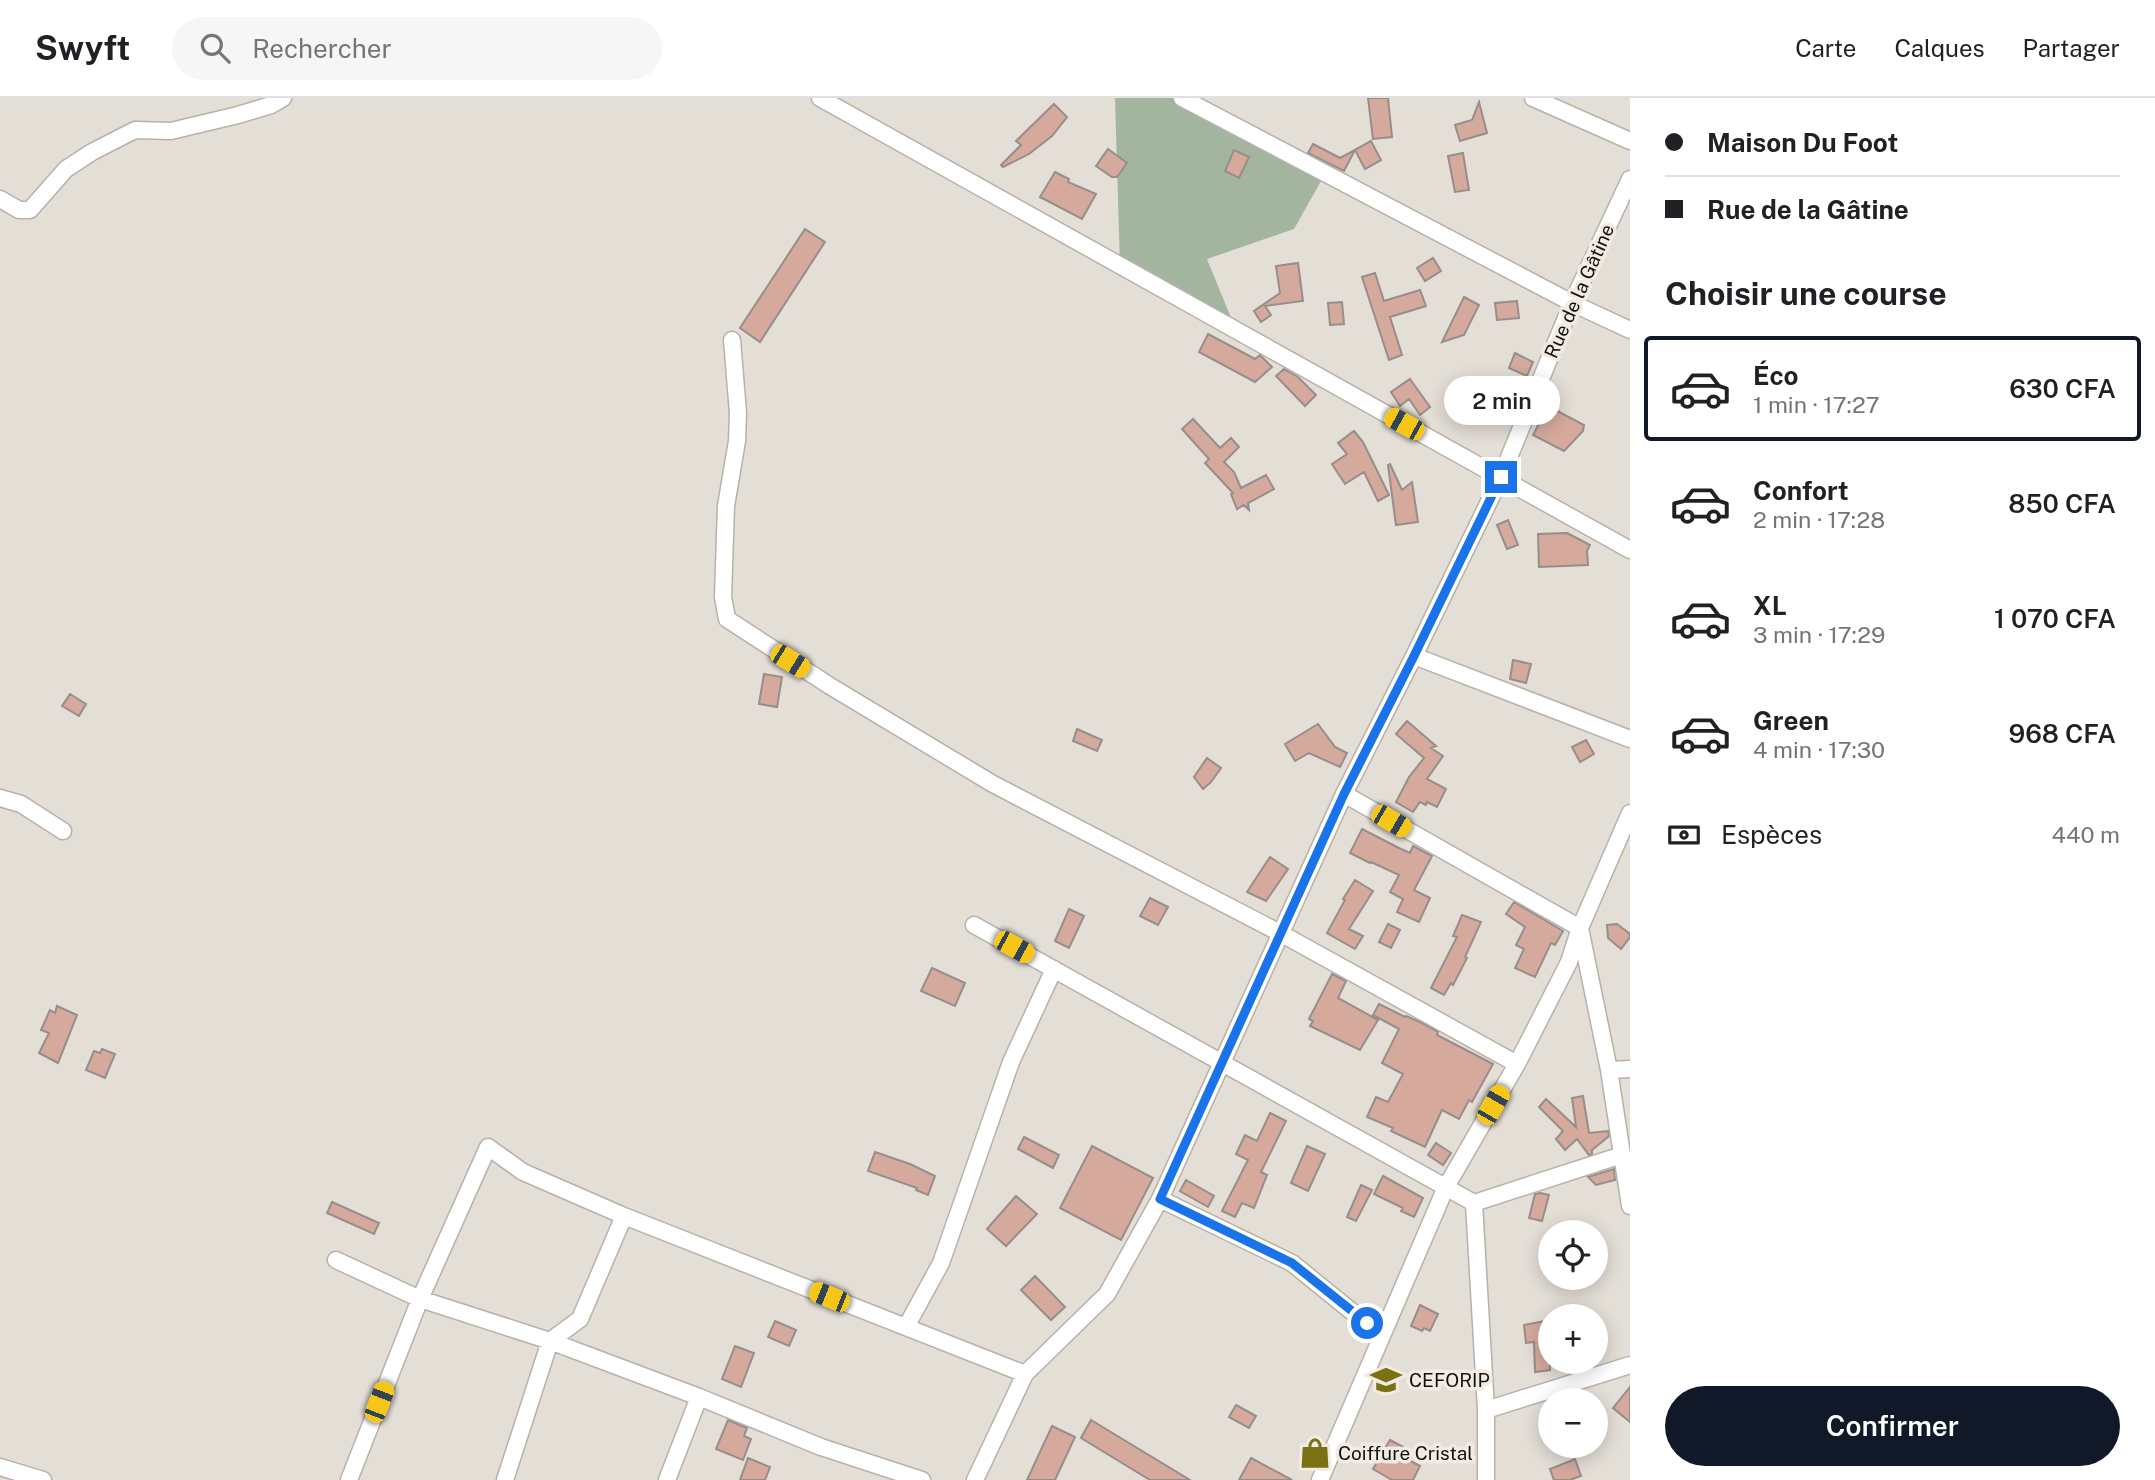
<!DOCTYPE html>
<html lang="fr">
<head>
<meta charset="utf-8">
<style>
	body { margin:0; font-family:"Public Sans",sans-serif; background:#f6f6f6; color:#202124; height:100vh; display:flex; flex-direction:column; font-size:26px; white-space:nowrap }
	* { box-sizing:border-box; margin:0 }
	p { font-size:23px; color:#757577 }
	.icon { flex:none; width:38px; height:38px; fill:none; stroke:currentColor; stroke-width:2; stroke-linecap:round; stroke-linejoin:round }
	.map { position:relative; flex:1; overflow:hidden }
	.panel { display:flex; flex-direction:column; background:#fff; width:525px }
	.panel>* { flex:none }
	.guide { display:grid; align-content:center; height:154px; padding:0 35px; background:#fff }
	.controls { position:absolute; left:1538px; top:1122px; display:grid; gap:14px }
	.controls a { display:grid; place-items:center; width:70px; height:70px; border-radius:50%; background:#fff; box-shadow:0 4px 18px #0003; font-size:35px }
	.end { position:absolute; width:32px; height:32px; margin:-16px; border:9px solid #1a73e8; background:#fff; box-shadow:0 0 0 4px #fff }
	.from { border-radius:50% }
	.bubble { position:absolute; height:49px; border-radius:24px; background:#fff; box-shadow:0 4px 18px #0003; font-size:23px; font-weight:600; line-height:49px; text-align:center }
	.car { position:absolute; width:21px; height:42px; margin:-21px -10px; border-radius:9px; box-shadow:0 0 5px 2px #0007; background:linear-gradient(#f5c518 24%,#345 0 40%,#f5c518 0 76%,#345 0 86%,#f5c518 0) }
	.guide b { display:flex; align-items:center; gap:24px; height:66px; font-size:26px }
	.guide b+b { border-top:2px solid #e0e0e0 }
	.guide i { width:18px; height:18px; background:#202124 }
	ul { padding:0; list-style:none }
	li { display:flex; align-items:center; gap:21px; height:105px; margin:0 14px 10px; padding:0 21px; border:4px solid transparent; border-radius:7px }
	li div { flex:1 }
	li b { display:block; font-size:26px }
	li em { font-style:normal; font-weight:600 }
	li.current { border-color:#111827 }
	li>.icon { width:63px; height:63px; stroke-width:1.5 }
	h2 { padding:0 35px; font-size:32px; line-height:84px }
	.pay { display:flex; align-items:center; gap:18px; height:77px; padding:0 35px; font-size:26px }
	.pay p { margin-inline-start:auto }
	.action { display:flex; gap:14px; margin-top:auto; padding:14px 35px }
	.action a { flex:1; height:80px; border-radius:42px; background:#111827; color:#fff; font-size:28px; font-weight:600; line-height:80px; text-align:center }
	header { display:flex; align-items:center; gap:42px; box-sizing:border-box; height:98px; padding:0 35px; background:#fff; border-bottom:2px solid #e0e0e0 }
	header strong { font-size:33px }
	nav { display:flex; gap:38px; margin-inline-start:auto; font-size:24px }
	.search { width:490px; height:63px; background:#f6f6f6; display:flex; align-items:center; gap:18px; box-sizing:border-box; padding:0 24px; border-radius:38px; color:#757577; font-size:26px }
	main { display:flex; flex:1; min-height:0 }
	.map>svg:first-child { display:block }
	.green { fill:#a3b59e }
	.building { fill:#d5aa9d; stroke:#978d8b; stroke-width:2 }
	.lines { fill:none; stroke-linecap:round; stroke-linejoin:round }
	.street-casing { stroke:#b7b1aa; stroke-width:19 }
	.street { stroke:#fff; stroke-width:16 }
	.route { stroke:#1a73e8; stroke-width:9 }
	.labels { text-anchor:middle; stroke-width:7; stroke-linejoin:round; paint-order:stroke }
	.street-label { font-size:19px; fill:#13110e; stroke:#f1ebe3 }
	.poi-label { font-size:19px; fill:#13110e; stroke:#f1ebe3; text-anchor:start }
</style>
</head>
<body>
<header>
<strong>Swyft</strong>
<div class="search"><svg class="icon" aria-label="search" viewBox="0 0 24 24"><circle cx="10" cy="10" r="6"/><path d="M15 15l6 6"/></svg>Rechercher</div>
<nav><a>Carte</a><a>Calques</a><a>Partager</a></nav>
</header>
<main>
<div class="map">
<svg width="1630" height="1382" viewBox="0 0 1630 1382">
	<rect width="100%" height="100%" fill="#e3ded6"/>
	<path class="green" d="M1115,0h68l142,76 -31,55 -87,30 29,71 -116,-65z"/>
	<path class="building" d="M1368,0h20l4,39 -19,2z
		M1479,4l8,31 -27,8 -5,-16 17,-5z
		M1054,6l13,13 -15,19 -23,18 -26,13 -2,-2 20,-20 -5,-4z
		M1371,43l10,19 -16,9 -10,-19z
		M1313,46l27,14 15,-8 -11,21 -36,-18z
		M1108,51l19,14 -10,14h-5l-16,-11z
		M1234,52l15,7 -10,21 -14,-7z
		M1463,55l6,37 -14,2 -7,-36z
		M1055,74l14,7 -1,3 28,12 -14,25 -42,-22z
		M805,131l20,13 -65,100 -20,-14z
		M1433,160l8,13 -16,10 -8,-13z
		M1298,165l5,38 -38,5 6,9 -10,7 -7,-11 26,-18 -4,-27z
		M1375,175l9,28 36,-11 6,16 -36,11 12,38 -13,5 -27,-83z
		M1464,199l15,8 -15,30 -22,7z
		M1517,203l2,17 -22,2 -2,-17z
		M1342,204l2,22 -14,1 -2,-22z
		M1208,236l47,25 5,-4 12,12 -17,15 -56,-30z
		M1515,255l18,9 -6,14 -18,-8z
		M1284,271l14,8 18,18 -11,11 -29,-30z
		M1410,281l20,28 -10,8 -11,-16 -9,7 -9,-14z
		M1548,308l36,19 -1,6 -19,20 -31,-16z
		M1193,321l27,29 11,-10 8,9 -15,15 10,10 7,16 25,-13 8,14 -26,14 1,7 -5,-5 -7,4 -6,-15 2,-1 -28,-30 4,-4 -27,-30z
		M1354,333l9,11 26,53 -11,6 -14,-29 -19,12 -13,-20 15,-10 -9,-11z
		M1390,366l12,26 10,-8 6,40 -22,3 -8,-60z
		M1508,422l10,25 -11,4 -10,-24z
		M1567,435l23,12 -3,6 1,14 -49,2 -1,-33z
		M1513,562l18,4 -5,19 -16,-4z
		M764,576l18,3 -5,30 -18,-3z
		M70,596l16,10 -7,12 -17,-10z
		M1407,623l29,25 -5,2 12,8 -16,23 19,10 -9,18 -10,-5 -1,3 -6,-3 -7,10 -17,-10 13,-25 15,-19 -28,-24z
		M1318,626l17,23 12,6 -7,14 -31,-14 -14,8 -10,-17z
		M1077,631l25,11 -5,11 -24,-10z
		M1586,642l8,14 -14,8 -8,-15z
		M1207,660l14,10 -10,14 -8,7 -9,-12z
		M1362,731l37,19 11,5 3,-7 19,10 -18,34 16,8 -11,24 -22,-10 6,-13 -13,-7 9,-17 -28,-13 -1,1 -20,-10z
		M1270,759l18,12 -22,32 -19,-9z
		M1355,782l18,11 -24,38 14,7 -8,13 -28,-16 18,-33 -2,-1z
		M1150,800l18,9 -10,18 -18,-9z
		M1514,804l49,29 -8,14 -4,-2 -16,34 -20,-9 9,-19 -8,-4 9,-18 -19,-13z
		M1069,811l15,7 -15,32 -14,-7z
		M1462,817l19,7 -16,35 2,1 -14,27 -2,-2 -7,12 -13,-7 26,-51 -4,-1z
		M1388,826l12,6 -9,18 -12,-6z
		M1617,826l13,10v3l-9,12 -13,-11 -1,-13z
		M932,870l33,15 -10,23 -34,-15z
		M1332,876l14,7 -8,17 40,22 -18,30 -50,-24 3,-5 -4,-2z
		M1379,906l26,13 1,-1 14,6 18,10 -1,3 56,29 -21,38 -3,-2 -10,19 -17,-9 -17,37 -34,-16 2,-3 -26,-11 9,-20 12,5 15,-28 -21,-11 17,-34 -26,-14z
		M57,908l20,9 -19,48 -19,-10 10,-20 -8,-3 9,-20 5,3z
		M102,951l13,5 -10,24 -19,-8 8,-19 6,2z
		M1583,998l6,37 19,-2 1,5 -17,14v4l-3,1 -12,-16 -12,11 -9,-11 7,-8 -24,-24 7,-8 30,28 -4,-29z
		M1270,1015l16,8 -25,51 6,3 -13,33 -12,-5 -7,14 -13,-6 26,-51 -12,-6 9,-19 12,6z
		M1024,1039l35,18 -6,13 -35,-19z
		M1436,1045l15,10 -8,12 -15,-10z
		M1092,1048l61,32 -32,62 -61,-32z
		M1307,1048l18,8 -17,37 -17,-8z
		M875,1054l35,12 25,12 -7,19 -12,-5 1,-2 -49,-17z
		M1614,1071l1,11 -19,5 -8,-8z
		M1383,1078l40,22 -9,19 -13,-6 2,-3 -29,-14z
		M1186,1082l28,16 -6,11 -28,-16z
		M1361,1087l11,5 -16,31 -9,-4z
		M1540,1095l9,2 -7,26 -13,-3 6,-24z
		M1016,1098l21,18 -31,32 -19,-17z
		M332,1104l47,21 -5,11 -47,-21z
		M1035,1178l30,31 -14,13 -30,-30z
		M1420,1207l18,9 -8,17 -6,-3 -2,3 -11,-5z
		M1550,1222v50l-15,2 -1,-30 -8,1 -2,-18z
		M775,1223l21,9 -7,16 -21,-9z
		M735,1248l19,7 -13,34 -19,-8z
		M1630,1289v35l-17,-14z
		M1236,1307l20,11 -7,12 -20,-11z
		M728,1322l19,8 -3,8 7,3 -8,21 -27,-11z
		M1091,1322l99,60h-40l-69,-42z
		M1052,1328l23,11 -20,43h-28z
		M1390,1342l17,9 -4,8 17,9 -7,14h-21l-19,-11z
		M748,1360l22,9 -5,13h-25z
		M1251,1360l41,22h-53z
		M1575,1361l6,17 -11,4h-16l-4,-11z"/>
	<g class="lines">
		<defs>
			<path id="street" d="M820,0l810,452
				M1182,0l390,205 58,27
				M1533,0l97,43
				M0,101l19,11h11l36,-41 26,-17 43,-22 36,1 67,-16 33,-10 12,-7
				M732,242l6,73 -1,28 -11,65 -3,91 4,22 103,67 163,98 287,149 237,131
				M1414,558l216,83
				M1344,696l236,134 29,142 21,136
				M0,700l21,6 42,27
				M974,827l500,278 12,207v70
				M1609,972l21,-1
				M1160,1101l132,64 90,73
				M1474,1105l148,-48
				M336,1162l84,39 130,42 149,56 122,50 101,33
				M906,1229l35,-64 70,-201 43,-93
				M1486,1312l144,-45
				M0,1369l43,13
				M349,1382l71,-181 68,-152 35,25 101,44 401,158
				M505,1382l45,-139 30,-22 44,-103
				M667,1382l32,-83
				M975,1382l50,-106 82,-80 53,-95 184,-405 70,-138 87,-179 71,-174 58,-124
				M1320,1382l126,-293 71,-123 52,-102 11,-34 50,-115"/>
		</defs>
		<use href="#street" class="street-casing"/>
		<use href="#street" class="street"/>
	</g>
	<g class="lines">
		<path class="route" d="M1367,1225l-75,-60 -132,-64 184,-405 70,-138 87,-179"/>
	</g>
	<defs>
		<symbol id="school-bare" viewBox="-9 -9 18 18"><path d="M0-5L7-2L0 1L-7-2ZM-4 1L0 2.5L4 1V4Q0 6-4 4Z" fill="#797112" stroke="#f1ebe3" stroke-width="2.5" paint-order="stroke"/></symbol>
		<symbol id="shop-bare" viewBox="-9 -9 18 18"><path d="M-5-2.5h2.3a2.7 3.5 0 0 1 5.4 0H5L5.5 6h-11ZM-1.5-2.5h3a1.5 2.3 0 0 0-3 0Z" fill="#797112" stroke="#f1ebe3" stroke-width="2.5" paint-order="stroke"/></symbol>
	</defs>
	<g fill-rule="evenodd">
		<use href="#school-bare" x="1364" y="1260" width="44" height="44"/>
		<use href="#shop-bare" x="1293" y="1333" width="44" height="44"/>
	</g>
	<g class="labels">
		<g class="street-label">
			<text transform="translate(1579 193) rotate(-66)" y="7">Rue de la Gâtine</text>
		</g>
		<g class="poi-label">
			<text x="1409" y="1289">CEFORIP</text>
			<text x="1338" y="1362">Coiffure Cristal</text>
		</g>
	</g>
</svg>
<div class="controls">
<a><svg class="icon" aria-label="locate" viewBox="0 0 24 24"><circle cx="12" cy="12" r="6"/><path d="M12 2v4M12 18v4M2 12h4M18 12h4"/></svg></a>
<a>+</a>
<a>−</a>
</div>
<i class="end from" style="left:1367px;top:1225px"></i>
<i class="end" style="left:1501px;top:379px"></i>
<div class="bubble" style="left:1444px;top:278px;width:116px">2 min</div>
<i class="car" style="left:1404px;top:326px;rotate:299deg"></i>
<i class="car" style="left:790px;top:563px;rotate:122deg"></i>
<i class="car" style="left:1391px;top:723px;rotate:120deg"></i>
<i class="car" style="left:1014px;top:849px;rotate:119deg"></i>
<i class="car" style="left:1493px;top:1007px;rotate:30deg"></i>
<i class="car" style="left:829px;top:1199px;rotate:292deg"></i>
<i class="car" style="left:379px;top:1304px;rotate:21deg"></i>
</div>
<section class="panel">
<div class="guide">
<b><i class="from"></i>Maison Du Foot</b>
<b><i></i>Rue de la Gâtine</b>
</div>
<h2>Choisir une course</h2>
<ul>
<li class="current"><svg class="icon" aria-label="car" viewBox="0 0 24 24"><path d="M5 17H2v-5l4-1 3-4h7l3 4 3 1v5h-3M9 17h6M6 11h13"/><circle cx="7" cy="17" r="2"/><circle cx="17" cy="17" r="2"/></svg><div><b>Éco</b><p>1 min · 17:27</p></div><em>630 CFA</em></li>
<li><svg class="icon" aria-label="car" viewBox="0 0 24 24"><path d="M5 17H2v-5l4-1 3-4h7l3 4 3 1v5h-3M9 17h6M6 11h13"/><circle cx="7" cy="17" r="2"/><circle cx="17" cy="17" r="2"/></svg><div><b>Confort</b><p>2 min · 17:28</p></div><em>850 CFA</em></li>
<li><svg class="icon" aria-label="car" viewBox="0 0 24 24"><path d="M5 17H2v-5l4-1 3-4h7l3 4 3 1v5h-3M9 17h6M6 11h13"/><circle cx="7" cy="17" r="2"/><circle cx="17" cy="17" r="2"/></svg><div><b>XL</b><p>3 min · 17:29</p></div><em>1 070 CFA</em></li>
<li><svg class="icon" aria-label="car" viewBox="0 0 24 24"><path d="M5 17H2v-5l4-1 3-4h7l3 4 3 1v5h-3M9 17h6M6 11h13"/><circle cx="7" cy="17" r="2"/><circle cx="17" cy="17" r="2"/></svg><div><b>Green</b><p>4 min · 17:30</p></div><em>968 CFA</em></li>
</ul>
<div class="pay"><svg class="icon" aria-label="cash" viewBox="0 0 24 24"><path d="M3 7h18v10H3z"/><circle cx="12" cy="12" r="2"/></svg>Espèces<p>440 m</p></div>
<div class="action"><a>Confirmer</a></div>
</section>
</main>
</body>
</html>
